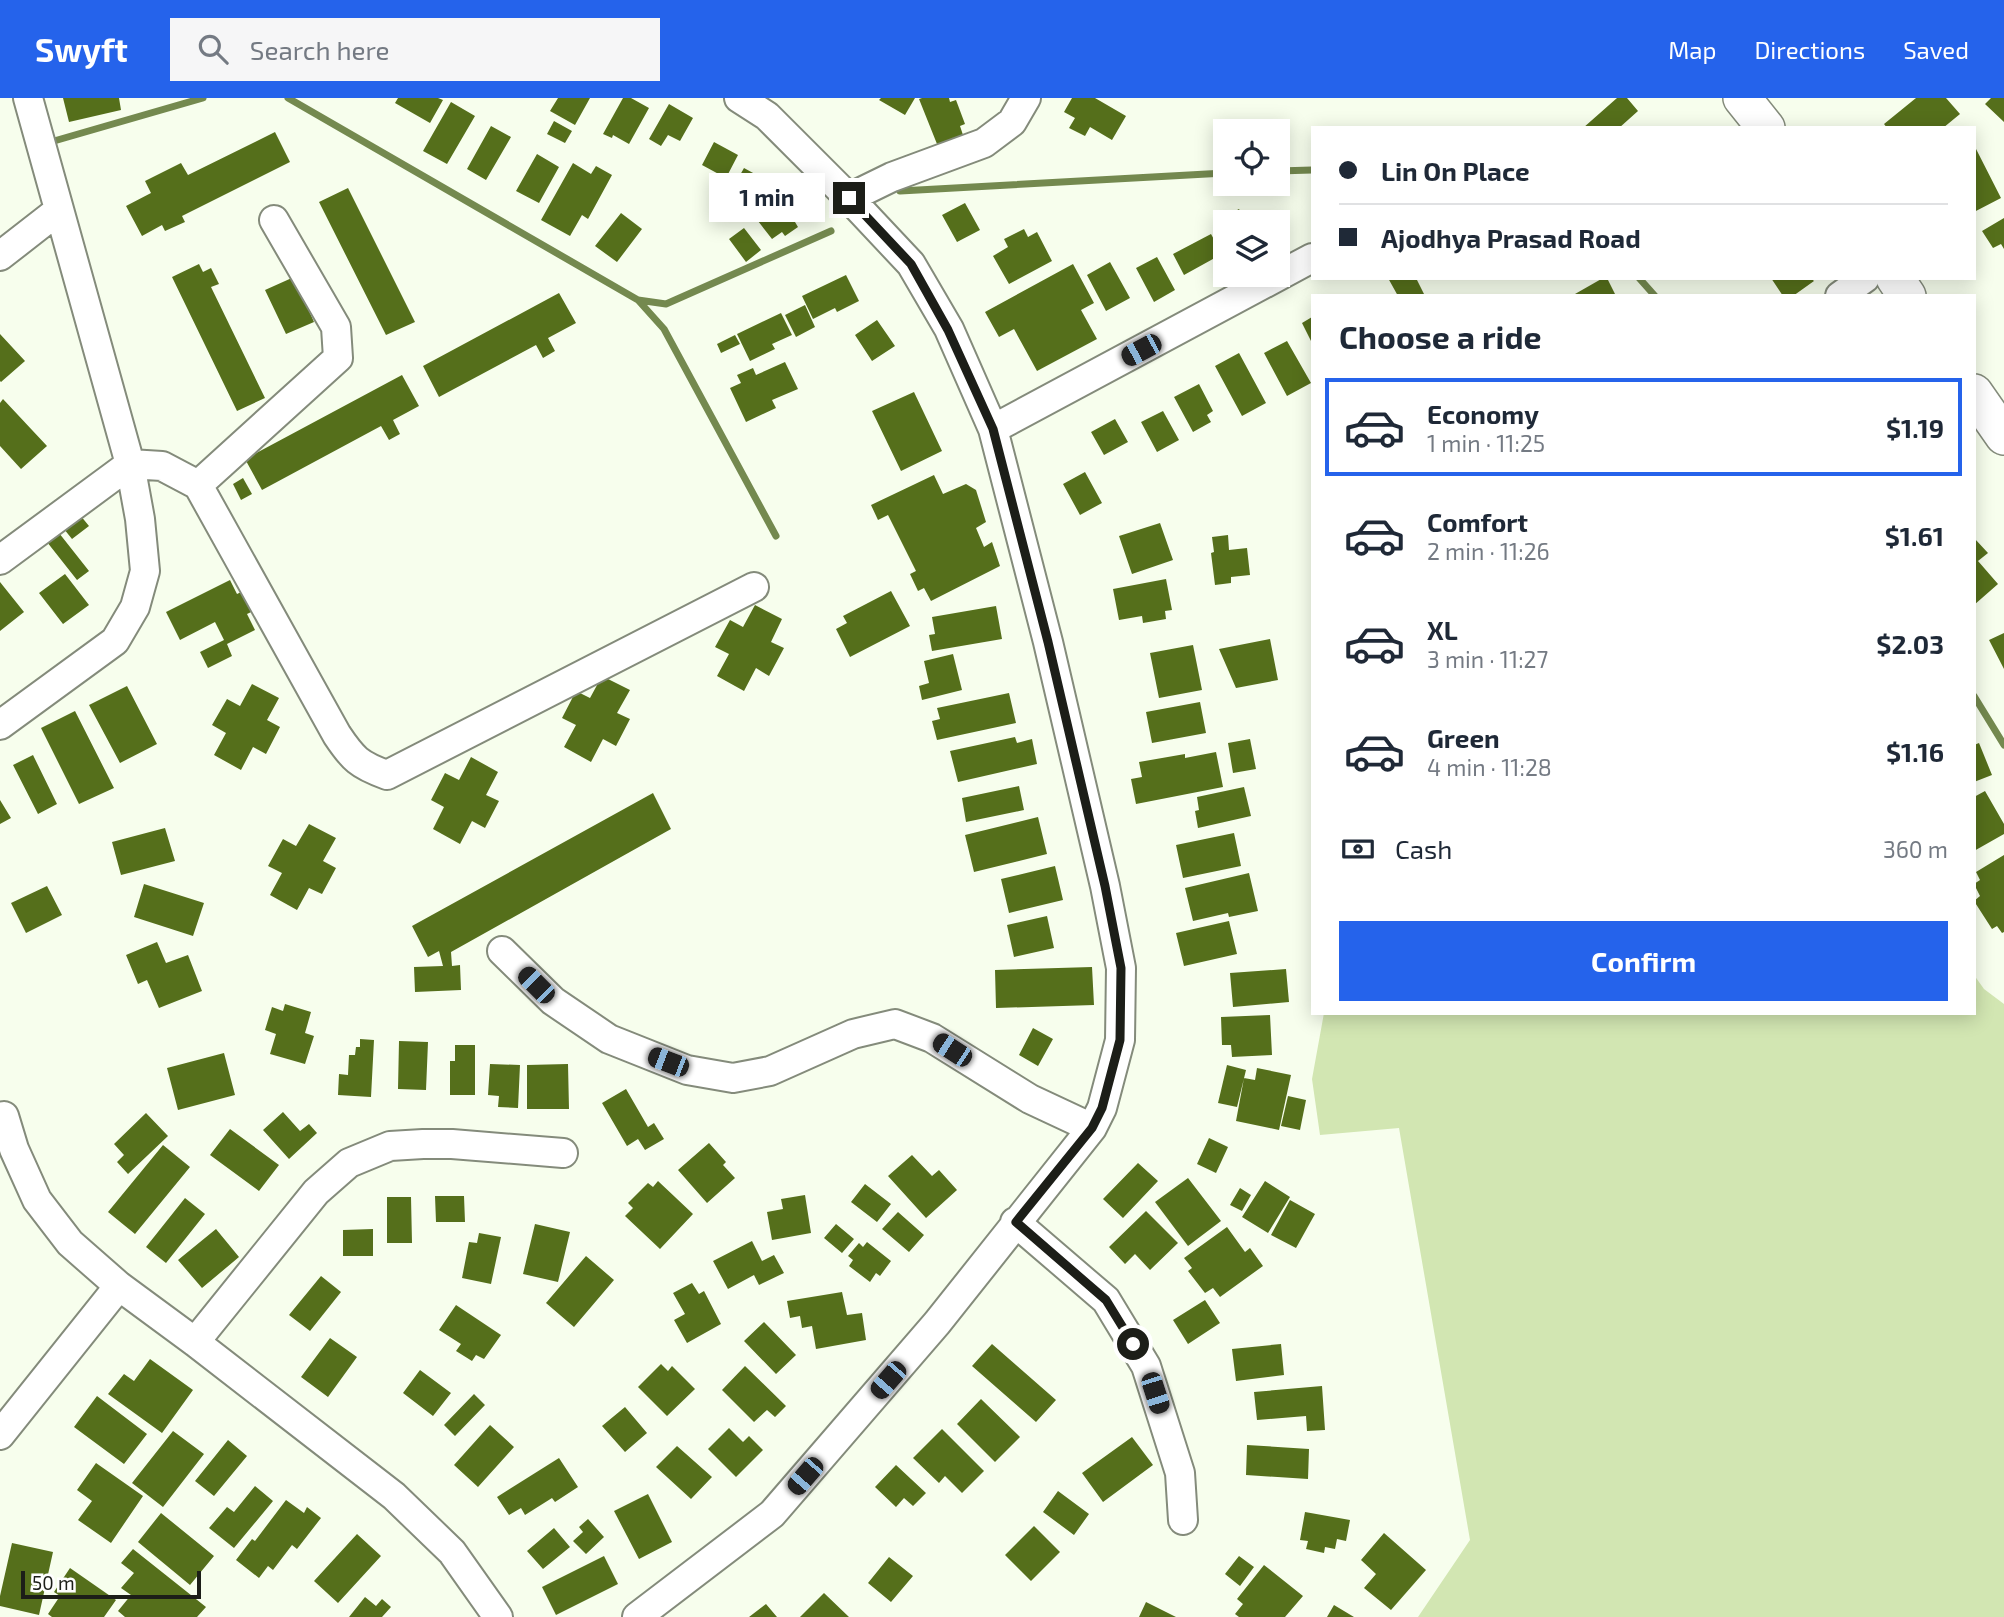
<!DOCTYPE html>
<html lang="en">
<head>
<meta charset="utf-8">
<style>
	body { margin:0; font-family:"Exo 2",sans-serif; background:#f6f6f7; color:#1f2937; height:100vh; display:flex; flex-direction:column; font-size:26px; white-space:nowrap }
	* { box-sizing:border-box; margin:0 }
	p { font-size:23px; color:#747a83 }
	.icon { flex:none; width:38px; height:38px; fill:none; stroke:currentColor; stroke-width:2; stroke-linecap:round; stroke-linejoin:round }
	.map { position:relative; flex:1; overflow:hidden }
	.panel { position:absolute; left:1311px; top:196px; width:665px; height:721px; display:flex; flex-direction:column; background:#fff; border-radius:0px; box-shadow:0 4px 18px #0003 }
	.panel>* { flex:none }
	.hud { position:absolute; left:1311px; top:28px; width:665px; height:154px; border-radius:0px; box-shadow:0 4px 18px #0003; display:grid; align-content:center; height:154px; padding:0 28px; background:#fff }
	.buttons { position:absolute; left:1213px; top:21px; display:grid; gap:14px }
	.buttons a { display:grid; place-items:center; width:77px; height:77px; border-radius:0px; background:#fff; box-shadow:0 4px 18px #0003; font-size:35px }
	.scale { position:absolute; left:21px; bottom:18px; width:180px; box-sizing:border-box; padding-left:7px; border:4px solid #1c1e18; border-top:0; font-size:19px; line-height:24px; white-space:nowrap; color:#1c1e18; -webkit-text-stroke:5px #fff; paint-order:stroke }
	.end { position:absolute; width:32px; height:32px; margin:-16px; border:9px solid #1c1e18; background:#fff; box-shadow:0 0 0 4px #fff }
	.from { border-radius:50% }
	.bubble { position:absolute; height:49px; border-radius:0px; background:#fff; box-shadow:0 4px 18px #0003; font-size:23px; font-weight:700; line-height:49px; text-align:center }
	.car { position:absolute; width:21px; height:42px; margin:-21px -10px; border-radius:9px; box-shadow:0 0 5px 2px #0007; background:linear-gradient(#222 24%,#8ab4d8 0 40%,#222 0 76%,#8ab4d8 0 86%,#222 0) }
	.hud b { display:flex; align-items:center; gap:24px; height:66px; font-size:26px }
	.hud b+b { border-top:2px solid #e0e1e3 }
	.hud i { width:18px; height:18px; background:#1f2937 }
	ul { padding:0; list-style:none }
	li { display:flex; align-items:center; gap:21px; height:98px; margin:0 14px 10px; padding:0 14px; border:4px solid transparent; border-radius:0px }
	li div { flex:1 }
	li b { display:block; font-size:26px }
	li em { font-style:normal; font-weight:700 }
	li.current { border-color:#2563eb }
	li>.icon { width:63px; height:63px; stroke-width:1.5 }
	h2 { padding:0 28px; font-size:32px; line-height:84px }
	.pay { display:flex; align-items:center; gap:18px; height:77px; padding:0 28px; font-size:26px }
	.pay p { margin-inline-start:auto }
	.button { display:flex; gap:14px; margin-top:auto; padding:14px 28px }
	.button a { flex:1; height:80px; border-radius:0px; background:#2563eb; color:#fff; font-size:28px; font-weight:700; line-height:80px; text-align:center }
	header { display:flex; align-items:center; gap:42px; box-sizing:border-box; height:98px; padding:0 35px; background:#2563eb; color:#fff }
	header strong { font-size:33px }
	nav { display:flex; gap:38px; margin-inline-start:auto; font-size:24px }
	.search { width:490px; height:63px; background:#f6f6f7; display:flex; align-items:center; gap:18px; box-sizing:border-box; padding:0 24px; border-radius:0px; color:#747a83; font-size:26px }
	.map>svg:first-child { display:block }
	.green { fill:#d2e6b2 }
	.lines { fill:none; stroke-linecap:round; stroke-linejoin:round }
	.stream { stroke:#74894f; stroke-width:7 }
	.building { fill:#556f1b }
	.minor-casing { stroke:#848b7b; stroke-width:32 }
	.major-casing { stroke:#848b7b; stroke-width:40 }
	.minor { stroke:#fff; stroke-width:28 }
	.major { stroke:#fff; stroke-width:37 }
	.route { stroke:#1c1e18; stroke-width:9 }
</style>
</head>
<body>
<header>
<strong>Swyft</strong>
<div class="search"><svg class="icon" aria-label="search" viewBox="0 0 24 24"><circle cx="10" cy="10" r="6"/><path d="M15 15l6 6"/></svg>Search here</div>
<nav><a>Map</a><a>Directions</a><a>Saved</a></nav>
</header>
<div class="map">
<svg width="2004" height="1519" viewBox="0 0 2004 1519">
	<rect width="100%" height="100%" fill="#f7feed"/>
	<path class="green" d="M1974,877l10,14 20,15v613h-586l52,-77 -71,-412 -79,7 -8,-56 12,-66h650z"/>
	<g class="lines">
		<path class="stream" d="M288,0l350,202 28,4 165,-73
			M54,43l149,-43
			M1278,73l34,-1
			M900,93l325,-18
			M1639,180l16,18
			M638,202l26,29 112,207
			M1974,598l30,49"/>
	</g>
	<path class="building" d="M63,0h56l2,12 -52,12z
		M398,0h40l5,2 -13,23 -35,-20z
		M558,0h32l-15,27 -25,-14z
		M623,0h8l18,10 -20,36 -16,-9 -1,3 -9,-4z
		M881,0h34l-10,17 -26,-15z
		M922,0h27l1,4 6,-2 9,24 -5,2 3,9 -26,9 -18,-45z
		M1072,0h23l31,18 -14,24 -22,-13 -5,9 -16,-8 6,-10 -11,-6z
		M1617,0h10l11,13 -19,17h-36z
		M1916,0h30l14,16 -17,14h-56l-3,-4z
		M1991,0h13v24l-19,-18z
		M451,4l24,14 -28,48 -24,-13z
		M669,6l24,14 -13,23 -12,-6 -7,11 -12,-7z
		M554,23l18,10 -7,12 -18,-9z
		M491,28l20,11 -25,43 -19,-11z
		M275,34l15,30 -108,54 3,6 -20,9 -3,-6 -20,11 -16,-30 25,-13 -6,-12 36,-18 7,12z
		M714,44l24,13 -12,23 -24,-13z
		M1974,47l27,53 -27,14z
		M537,56l22,13 -20,36 -23,-12z
		M573,65l18,11 5,-8 16,9 -24,44 -6,-4 -12,21 -29,-16z
		M744,70l31,17 -13,23 -7,-4 -6,10 -18,-11 6,-9 -6,-3z
		M348,90l67,134 -29,13 -67,-133z
		M787,99l15,19 -7,6 3,5 -13,9 -3,-4 -10,7 -14,-18z
		M965,105l15,27 -23,12 -15,-27z
		M1239,111l7,13h-21v19l-10,-19z
		M621,115l21,16 -25,33 -22,-16z
		M2004,120v31l-3,-5 -8,4 -11,-17z
		M744,130l17,22 -15,12 -17,-23z
		M1024,131l4,8 9,-5 15,29 -43,23 -16,-28 15,-9 -4,-8z
		M1211,136l11,20 -38,21 -11,-21z
		M1157,159l18,33 -21,12 -18,-34z
		M1110,164l20,36 -24,13 -19,-36z
		M199,166l4,8 8,-4 8,16 -8,3 54,111 -28,13 -65,-134z
		M1073,166l21,39 -13,7 16,29 -60,32 -23,-42 -15,8 -14,-25z
		M846,177l13,26 -22,11 -2,-4 -22,11 -11,-23z
		M294,179l20,45 -28,12 -21,-44z
		M1388,180h28l9,18h-27z
		M1603,180h4l9,18h-40l-1,-2z
		M1771,180h40l3,3 -21,15h-10z
		M559,195l17,30 -28,15 7,13 -12,7 -7,-13 -97,52 -16,-31z
		M805,207l10,22 -19,10 -11,-22z
		M781,215l11,22 -20,9 3,5 -25,12 -13,-27z
		M1312,219v26l-10,-20z
		M877,222l18,26 -23,15 -17,-26z
		M0,236l25,27 -24,21 -1,-1z
		M735,237l5,9 -19,9 -4,-9z
		M1287,243l24,42 -24,13 -23,-43z
		M1239,255l27,50 -24,13 -27,-50z
		M785,264l13,27 -26,11 4,8 -30,14 -16,-34 11,-5 -4,-8 16,-7 3,7z
		M402,277l17,31 -26,14 7,14 -11,6 -8,-14 -119,64 -17,-31z
		M1199,286l14,27 -6,4 4,7 -18,10 -19,-35z
		M914,294l28,59 -41,20 -29,-60z
		M3,301l44,47 -26,23 -21,-23v-43z
		M1163,313l16,29 -22,12 -16,-30z
		M1115,321l13,23 -24,13 -13,-23z
		M1085,374l17,31 -22,12 -17,-31z
		M934,377l9,19 23,-10 10,6 10,32 -10,6 8,19 8,-5 8,24 -69,35 -7,-13 -6,3 -8,-17 6,-3 -28,-56 -10,5 -7,-15z
		M243,380l9,16 -11,6 -8,-16z
		M80,417l9,11 -17,13 -8,-10z
		M1160,425l13,37 -41,14 -13,-38z
		M59,435l30,38 -12,9 -30,-38z
		M1228,437l1,15 18,-2 3,27 -19,2v6l-16,2 -4,-32 3,-1 -2,-15z
		M1975,441l13,14 -10,8 20,23 -24,21v-65z
		M65,476l24,31 -26,19 -24,-31z
		M1166,481l6,31 -7,1 1,8 -23,4 -1,-7 -23,4 -6,-31z
		M230,482l7,14 15,-7 10,20 -15,7 8,16 -28,14 5,12 -24,12 -8,-16 24,-12 -9,-18 -35,18 -14,-28z
		M0,484l24,30 -24,19z
		M891,493l19,35 -60,31 -14,-28 11,-6 -4,-7z
		M755,507l27,14 -11,23 13,6 -15,28 -13,-8 -12,23 -27,-15 12,-22 -14,-7 15,-27 13,7z
		M996,508l6,33 -70,12 -3,-16 6,-1 -3,-17z
		M2004,535v36l-15,-29z
		M1270,541l8,41 -42,8 -17,-39z
		M1193,547l9,45 -43,8 -9,-45z
		M953,556l9,36 -40,10 -3,-14 10,-3 -5,-22z
		M602,578l28,14 -13,23 13,6 -14,27 -13,-7 -12,23 -27,-15 12,-22 -14,-7 14,-27 14,7z
		M252,586l27,14 -12,22 13,7 -14,27 -13,-7 -12,23 -27,-15 12,-22 -14,-8 15,-26 13,7z
		M127,588l30,58 -37,19 -31,-58z
		M1009,595l7,30 -79,17 -5,-19 8,-2 -3,-11z
		M1200,604l6,31 -54,10 -6,-31z
		M75,613l39,77 -35,16 -38,-76z
		M1015,639l2,6 15,-4 5,25 -79,18 -8,-31z
		M1250,641l6,30 -23,4 -5,-30z
		M1979,645l13,32 -18,7v-37z
		M1216,654l7,35 -87,17 -5,-25 11,-2 -3,-15 46,-8v4z
		M33,657l24,49 -19,10 -25,-49z
		M471,659l27,15 -12,23 13,6 -14,27 -13,-7 -12,23 -27,-15 11,-22 -13,-7 14,-27 14,7z
		M1019,688l5,24 -58,12 -4,-24z
		M1244,689l7,29 -53,12 -3,-17 4,-1 -2,-13z
		M1985,693l19,33v10l-30,17v-54z
		M653,695l18,36 -220,123 1,14 8,-1 1,25 -46,2 -1,-25 29,-1 -4,-15 -11,6 -16,-31z
		M0,702l11,18 -11,6z
		M1038,719l9,37 -73,18 -9,-37z
		M309,726l27,14 -13,23 13,7 -14,26 -13,-6 -12,22 -27,-15 12,-22 -14,-7 15,-27 13,7z
		M165,730l10,33 -54,14 -9,-33z
		M1234,735l7,33 -58,12 -7,-33z
		M2004,757v77l-2,1 -5,-7 -5,3 -18,-28 6,-5 -6,-12 6,-4 -4,-8z
		M1055,768l8,34 -54,13 -8,-34z
		M1249,775l9,38 -29,6 -1,-4 -35,8 -8,-33z
		M144,786l60,19 -11,33 -59,-19z
		M47,788l15,29 -36,18 -15,-30z
		M1047,818l7,32 -40,9 -7,-32z
		M1229,823l8,33 -53,12 -8,-33z
		M157,844l9,21 22,-8 14,36 -43,17 -12,-28 -9,4 -12,-29z
		M1092,869l2,38 -98,3 -1,-38z
		M1286,871l3,33 -56,5 -3,-34z
		M285,906l26,8 -6,21 9,3 -9,28 -35,-10 6,-20 -11,-4 7,-23 11,4z
		M1270,917l2,40 -40,2 -1,-12h-9l-1,-28z
		M1033,930l20,11 -15,27 -19,-11z
		M360,941l14,1 -3,57 -33,-2 1,-21 9,1 1,-20h6l1,-8h4z
		M399,943l29,1 -2,48 -28,-1z
		M455,947h20v50h-25v-34h5z
		M224,955l11,42 -57,15 -11,-42z
		M490,966l30,1 -2,43 -20,-1 1,-11 -11,-1z
		M568,966l1,45h-42v-44z
		M1227,967l19,5 -9,37 -19,-4z
		M1257,970l34,7 -12,55 -43,-9 8,-43 11,2z
		M626,991l22,38 6,-4 10,16 -19,11 -7,-11 -11,7 -25,-43z
		M1288,998l18,4 -6,30 -19,-4z
		M283,1014l17,19 9,-7 8,9 -28,26 -26,-29z
		M146,1015l22,23 -40,38 -11,-12 7,-7 -10,-11z
		M230,1031l49,36 -20,26 -49,-36z
		M1209,1040l19,9 -12,26 -19,-9z
		M709,1045l17,19 -3,3 12,13 -28,25 -29,-33z
		M163,1047l27,22 -55,67 -27,-22z
		M912,1057l20,21 7,-6 18,20 -31,28 -38,-42z
		M1138,1065l20,18 -35,37 -20,-19z
		M1188,1080l33,43 -33,25 -33,-44z
		M658,1083l35,33 -33,35 -35,-33 8,-8 -5,-5 20,-20 5,4z
		M1265,1083l25,16 -22,36 -26,-16z
		M865,1086l26,20 -14,18 -26,-20z
		M1240,1090l11,7 -9,16 -12,-6z
		M805,1097l6,38 -39,7 -5,-28 16,-3 -2,-10z
		M435,1098h29l1,26h-29z
		M387,1099h24l1,46h-25z
		M185,1100l20,16 -39,49 -20,-16z
		M1290,1102l25,14 -19,34 -25,-13z
		M1146,1113l32,32 -28,27 -15,-16 -10,10 -16,-17z
		M898,1114l26,23 -15,17 -27,-23z
		M535,1126l35,8 -12,50 -35,-8z
		M836,1126l18,15 -12,14 -18,-15z
		M1227,1129l18,25 5,-4 13,18 -43,31 -7,-9 -8,5 -17,-22 4,-3 -8,-10z
		M216,1131l23,28 -37,31 -24,-28z
		M373,1131v27h-30v-26z
		M479,1135l22,4 -10,47 -29,-6 7,-36 8,1z
		M752,1143l10,20 12,-6 10,18 -25,12 -5,-10 -26,14 -15,-28z
		M867,1144l24,19 -11,15 -4,-3 -6,9 -21,-16 4,-6 -5,-4 11,-13 4,4z
		M586,1158l28,24 -40,47 -28,-24z
		M321,1178l20,16 -31,39 -21,-16z
		M692,1185l7,11 5,-3 17,33 -34,19 -13,-23 11,-6 -12,-21z
		M842,1194l5,23 15,-2 4,27 -50,9 -4,-23 -10,2 -2,-12 -10,2 -3,-17z
		M1205,1202l15,23 -32,21 -15,-24z
		M456,1207l45,30 -17,24 -8,-4 -4,6 -16,-10 5,-7 -22,-14z
		M764,1224l32,33 -20,19 -32,-33z
		M330,1240l27,19 -29,40 -27,-20z
		M992,1246l64,56 -20,22 -64,-56z
		M1281,1246l3,31 -48,6 -4,-32z
		M150,1261l43,31 -31,43 -54,-39 16,-20 10,7z
		M661,1266l7,7 4,-5 23,23 -28,27 -29,-29z
		M745,1268l41,40 -11,11 -8,-7 -13,12 -32,-32z
		M420,1272l31,23 -18,23 -30,-23z
		M1322,1288l3,44 -18,1 -1,-15 -49,4 -3,-28z
		M474,1296l11,11 -30,31 -11,-11z
		M97,1298l50,38 -23,30 -50,-37z
		M981,1301l39,38 -25,25 -38,-38z
		M625,1309l22,26 -22,19 -23,-26z
		M490,1327l24,22 -36,40 -24,-22z
		M729,1330l14,14 6,-6 14,14 -27,27 -28,-28z
		M942,1331l42,42 -22,22 -17,-17 -6,7 -26,-25z
		M173,1333l31,23 -41,53 -31,-24z
		M1132,1339l21,28 -50,37 -21,-29z
		M228,1342l19,16 -33,40 -19,-15z
		M1247,1347l62,4 -1,30 -62,-4z
		M677,1348l35,31 -21,22 -35,-32z
		M559,1360l19,29 -23,15 -3,-4 -27,17 -4,-7 -12,7 -12,-18z
		M96,1365l47,33 -32,47 -33,-23 14,-19 -15,-11z
		M896,1367l30,28 -13,13 -9,-8 -8,9 -21,-20z
		M255,1388l18,15 -39,47 -25,-20 18,-21 7,5z
		M1058,1393l31,23 -15,21 -31,-23z
		M648,1396l24,48 -33,17 -25,-48z
		M286,1402l18,13 3,-6 14,11 -24,31 -5,-4 -19,25 -5,-4 -9,12 -23,-18 16,-21 3,2z
		M1305,1414l45,8 -4,21 -9,-2 -2,10 -10,-2 -1,6 -18,-4 2,-8 -8,-1z
		M161,1415l53,43 -24,29 -52,-43z
		M588,1421l16,18 -18,17 -13,-13 10,-9 -4,-5z
		M1034,1428l26,26 -29,29 -26,-26z
		M554,1430l16,19 -27,22 -16,-18z
		M1384,1435l42,37 -35,40 -27,-22 12,-14 -15,-14z
		M357,1436l24,22 -43,47 -24,-22z
		M12,1445l41,9 -14,63 -39,-9v-10z
		M133,1451l73,58 -9,10h-72l-7,-6 13,-16 -10,-7 13,-15 -13,-10z
		M604,1458l14,28 -62,31 -14,-28z
		M1239,1458l15,11 -14,19 -15,-12z
		M889,1459l24,19 -22,26 -23,-19z
		M1264,1467l39,31 -18,21h-46l-4,-3 8,-10 -6,-5z
		M70,1470l46,32 -12,17h-52l-4,-3 12,-18 -6,-4z
		M824,1495l25,24h-49z
		M365,1499l11,9 6,-7 9,8 -9,10h-33z
		M1146,1504l30,15h-37z
		M766,1506l11,13h-28z
		M1334,1507l20,12h-27z"/>
	<g class="lines">
		<defs>
			<path id="minor" d="M849,100l43,-21 92,-34 28,-21 14,-24
				M0,158l59,-46
				M1840,198l25,-18
				M993,331l319,-171
				M198,387l140,-127 -2,-31 -62,-107
				M0,462l130,-96 32,2 36,19 139,250c16,24 22,30 50,40l367,-188
				M0,627l115,-84 20,-34 10,-36 -5,-52 -10,-55 -102,-366
				M502,853l51,50 56,38 78,31 46,8 37,-7 83,-37 42,-10 37,14 98,61 62,29
				M4,1018l10,33 23,51 33,43 49,43 76,56 199,154 58,56 46,65
				M1015,1124l91,78 40,66 34,107 3,47
				M195,1244l121,-150 33,-29 41,-17 33,-2h29l111,9
				M0,1337l119,-149
				M637,1519l135,-103 165,-191 155,-195 10,-20 18,-68 1,-72 -16,-82 -57,-244 -55,-213 -44,-100 -38,-65 -62,-66 -82,-82 -28,-18"/>
			<path id="major" d="M1742,0l24,30
				M1895,180l12,18
				M1974,295l30,43"/>
		</defs>
		<use href="#minor" class="minor-casing"/>
		<use href="#major" class="major-casing"/>
		<use href="#minor" class="minor"/>
		<use href="#major" class="major"/>
	</g>
	<g class="lines">
		<path class="route" d="M849,100l62,66 37,66 45,99 55,213 57,244 16,82 -1,72 -18,68 -10,20 -76,94 90,78 27,44"/>
	</g>
</svg>
<div class="buttons">
<a><svg class="icon" aria-label="locate" viewBox="0 0 24 24"><circle cx="12" cy="12" r="6"/><path d="M12 2v4M12 18v4M2 12h4M18 12h4"/></svg></a>
<a><svg class="icon" aria-label="layers" viewBox="0 0 24 24"><path d="M12 4l9 5-9 5-9-5zM3 14l9 5 9-5"/></svg></a>
</div>
<div class="scale">50 m</div>
<i class="end from" style="left:1133px;top:1246px"></i>
<i class="end" style="left:849px;top:100px"></i>
<div class="bubble" style="left:709px;top:75px;width:116px">1 min</div>
<i class="car" style="left:1141px;top:252px;rotate:242deg"></i>
<i class="car" style="left:536px;top:887px;rotate:315deg"></i>
<i class="car" style="left:952px;top:952px;rotate:303deg"></i>
<i class="car" style="left:668px;top:964px;rotate:291deg"></i>
<i class="car" style="left:888px;top:1282px;rotate:221deg"></i>
<i class="car" style="left:1155px;top:1295px;rotate:162deg"></i>
<i class="car" style="left:805px;top:1378px;rotate:221deg"></i>
<div class="hud">
<b><i class="from"></i>Lin On Place</b>
<b><i></i>Ajodhya Prasad Road</b>
</div>
<section class="panel">
<h2>Choose a ride</h2>
<ul>
<li class="current"><svg class="icon" aria-label="car" viewBox="0 0 24 24"><path d="M5 17H2v-5l4-1 3-4h7l3 4 3 1v5h-3M9 17h6M6 11h13"/><circle cx="7" cy="17" r="2"/><circle cx="17" cy="17" r="2"/></svg><div><b>Economy</b><p>1 min · 11:25</p></div><em>$1.19</em></li>
<li><svg class="icon" aria-label="car" viewBox="0 0 24 24"><path d="M5 17H2v-5l4-1 3-4h7l3 4 3 1v5h-3M9 17h6M6 11h13"/><circle cx="7" cy="17" r="2"/><circle cx="17" cy="17" r="2"/></svg><div><b>Comfort</b><p>2 min · 11:26</p></div><em>$1.61</em></li>
<li><svg class="icon" aria-label="car" viewBox="0 0 24 24"><path d="M5 17H2v-5l4-1 3-4h7l3 4 3 1v5h-3M9 17h6M6 11h13"/><circle cx="7" cy="17" r="2"/><circle cx="17" cy="17" r="2"/></svg><div><b>XL</b><p>3 min · 11:27</p></div><em>$2.03</em></li>
<li><svg class="icon" aria-label="car" viewBox="0 0 24 24"><path d="M5 17H2v-5l4-1 3-4h7l3 4 3 1v5h-3M9 17h6M6 11h13"/><circle cx="7" cy="17" r="2"/><circle cx="17" cy="17" r="2"/></svg><div><b>Green</b><p>4 min · 11:28</p></div><em>$1.16</em></li>
</ul>
<div class="pay"><svg class="icon" aria-label="cash" viewBox="0 0 24 24"><path d="M3 7h18v10H3z"/><circle cx="12" cy="12" r="2"/></svg>Cash<p>360 m</p></div>
<div class="button"><a>Confirm</a></div>
</section>
</div>
</body>
</html>
